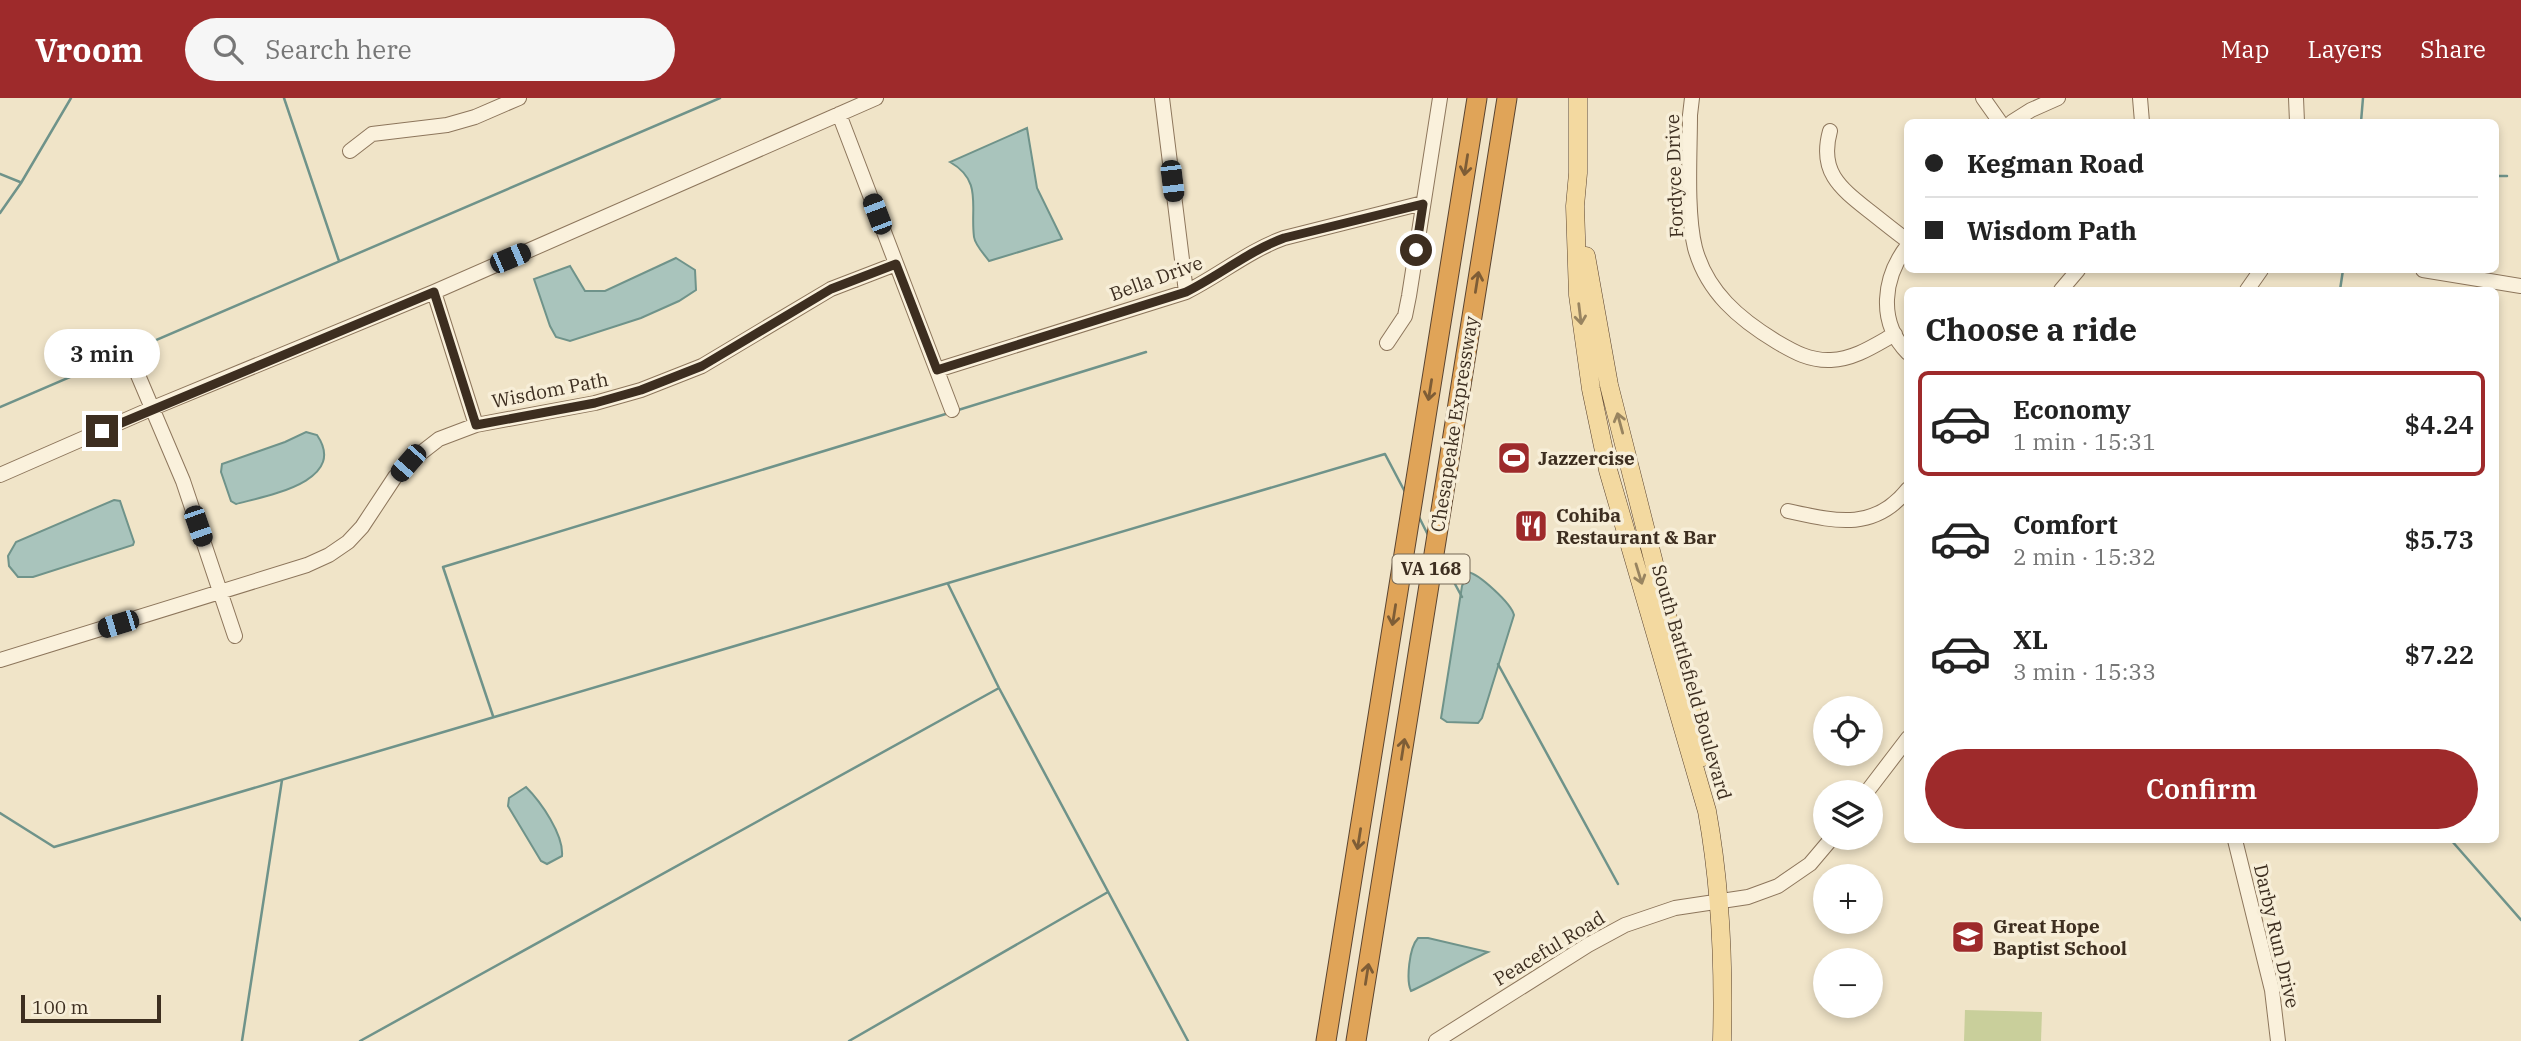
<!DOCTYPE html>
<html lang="en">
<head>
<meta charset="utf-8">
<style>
	body { margin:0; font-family:"IBM Plex Serif",serif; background:#f6f6f6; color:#222; height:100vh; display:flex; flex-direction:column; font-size:26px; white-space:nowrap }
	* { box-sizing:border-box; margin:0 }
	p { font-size:23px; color:#767676 }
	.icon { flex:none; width:38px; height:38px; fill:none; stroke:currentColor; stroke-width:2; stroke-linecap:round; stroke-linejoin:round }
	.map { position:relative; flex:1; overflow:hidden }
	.drawer { position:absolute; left:1904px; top:189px; width:595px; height:556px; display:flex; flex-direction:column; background:#fff; border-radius:10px; box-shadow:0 4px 10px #0003 }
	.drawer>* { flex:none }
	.banner { position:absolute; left:1904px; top:21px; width:595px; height:154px; border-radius:10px; box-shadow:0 4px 10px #0003; display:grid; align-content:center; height:154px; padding:0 21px; background:#fff }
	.fabs { position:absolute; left:1813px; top:598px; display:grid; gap:14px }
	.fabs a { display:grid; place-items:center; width:70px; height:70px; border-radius:50%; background:#fff; box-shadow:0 4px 10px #0003; font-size:35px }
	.scale { position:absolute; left:21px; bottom:18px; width:140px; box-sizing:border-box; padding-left:7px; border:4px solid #3d2e20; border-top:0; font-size:19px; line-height:24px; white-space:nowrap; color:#3d2e20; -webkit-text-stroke:5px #f7eed8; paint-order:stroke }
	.end { position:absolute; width:32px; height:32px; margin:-16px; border:9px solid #3d2e20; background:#fff; box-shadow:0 0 0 4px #fff }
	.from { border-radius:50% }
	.bubble { position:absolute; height:49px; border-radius:24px; background:#fff; box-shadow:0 4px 10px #0003; font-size:23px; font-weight:600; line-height:49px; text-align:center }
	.car { position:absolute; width:21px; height:42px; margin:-21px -10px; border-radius:9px; box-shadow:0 0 5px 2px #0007; background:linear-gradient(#222 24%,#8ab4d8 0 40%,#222 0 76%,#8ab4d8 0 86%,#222 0) }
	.banner b { display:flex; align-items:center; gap:24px; height:66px; font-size:26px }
	.banner b+b { border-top:2px solid #e0e0e0 }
	.banner i { width:18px; height:18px; background:#222 }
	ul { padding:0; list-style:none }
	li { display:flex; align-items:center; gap:21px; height:105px; margin:0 14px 10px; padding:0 7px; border:4px solid transparent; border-radius:10px }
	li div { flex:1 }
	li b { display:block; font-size:26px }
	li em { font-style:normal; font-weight:600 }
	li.current { border-color:#9e2a2b }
	li>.icon { width:63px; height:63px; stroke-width:1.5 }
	h2 { padding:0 21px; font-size:32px; line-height:84px }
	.cta { display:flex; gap:14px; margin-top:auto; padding:14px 21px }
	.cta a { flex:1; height:80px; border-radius:42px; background:#9e2a2b; color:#fff; font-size:28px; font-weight:600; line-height:80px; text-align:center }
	header { display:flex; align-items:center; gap:42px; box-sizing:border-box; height:98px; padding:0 35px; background:#9e2a2b; color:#fff }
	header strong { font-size:33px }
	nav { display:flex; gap:38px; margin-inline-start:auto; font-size:24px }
	.search { width:490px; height:63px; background:#f6f6f6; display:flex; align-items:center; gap:18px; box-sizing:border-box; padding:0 24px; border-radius:38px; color:#767676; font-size:26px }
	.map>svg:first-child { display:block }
	.green { fill:#c9cf9b }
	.water { fill:#a9c4bc; stroke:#6f938a; stroke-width:2 }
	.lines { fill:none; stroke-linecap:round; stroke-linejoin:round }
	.stream { stroke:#6f938a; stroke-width:2.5 }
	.minor-casing { stroke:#8d765c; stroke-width:16 }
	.major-casing { stroke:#5b4430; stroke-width:19 }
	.highway-casing { stroke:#5b4430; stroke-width:21 }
	.minor { stroke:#faf1dc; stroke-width:14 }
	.major { stroke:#f3d9a0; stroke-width:18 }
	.highway { stroke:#e0a458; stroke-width:19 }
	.oneway { stroke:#7e5d36 }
	.oneway2 { stroke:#988460 }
	.route { stroke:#3d2e20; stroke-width:9 }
	.labels { text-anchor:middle; stroke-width:7; stroke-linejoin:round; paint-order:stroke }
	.shield { fill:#f7eed8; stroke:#756857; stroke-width:2 }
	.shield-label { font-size:18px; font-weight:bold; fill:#3d2e20 }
	.street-label { font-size:19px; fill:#3d2e20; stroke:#f7eed8 }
	.poi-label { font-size:19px; font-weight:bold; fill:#3d2e20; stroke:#f7eed8; text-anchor:start }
</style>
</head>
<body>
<header>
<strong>Vroom</strong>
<div class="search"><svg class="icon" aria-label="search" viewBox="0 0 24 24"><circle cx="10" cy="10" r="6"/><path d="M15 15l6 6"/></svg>Search here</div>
<nav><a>Map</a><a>Layers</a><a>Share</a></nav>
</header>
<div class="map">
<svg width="2521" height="943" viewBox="0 0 2521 943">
	<rect width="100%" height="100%" fill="#f0e4c8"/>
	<path class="green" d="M1965,912l77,2 -1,29h-77z"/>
	<path class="water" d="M1027,30l10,60 25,51 -73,22c-5,-7 -14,-16 -15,-24 -4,-31 9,-56 -24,-75z
		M676,160l19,12 1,20 -17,11 -38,17 -71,23 -14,-4 -6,-11 -16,-47 36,-13 15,25h20z
		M306,334l11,3c32,47 -52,61 -81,69l-5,-3 -10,-29 1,-8 63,-22z
		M114,402l6,1 14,41 -1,3 -100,32h-15l-9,-11 -1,-10 8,-14z
		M1468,474c11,2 43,31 46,43l-32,103 -4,5 -31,-1 -6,-4 1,-6 20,-126z
		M526,689c15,15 38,48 36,69l-15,8 -6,-3 -33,-55 1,-8z
		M1418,840h10l60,14c-26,12 -51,27 -77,39 -5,-11 -2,-43 7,-53z"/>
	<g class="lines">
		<path class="stream" d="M284,0l55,163
			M2361,24l2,-24
			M0,76l20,8
			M2496,78h11
			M0,115l21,-30 50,-85
			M2340,192l3,-20
			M0,309l720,-309
			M955,313l191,-59
			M1419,419l9,18
			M1442,462l20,37
			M948,486l51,104 189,353
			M1498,566l120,220
			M493,618l-50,-149 506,-154
			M0,715l54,34 1331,-393 20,38
			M2451,742l70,80
			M242,943l40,-261
			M360,943l639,-353
			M849,943l259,-149"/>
		<defs>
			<path id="minor" d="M1162,0l24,194
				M1692,0l-2,17c0,38 -4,97 5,133 12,44 44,71 82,94 17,10 33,19 54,18 24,-1 44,-15 64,-26
				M1983,0l17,24
				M2140,0l2,24
				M2296,0l1,24
				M839,16l113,296
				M2012,24l19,-12 27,-12
				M1830,33c-11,40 9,56 38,79 13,10 26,21 40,31
				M350,53l22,-17 75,-9 28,-8 44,-19
				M1908,147c-25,32 -31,77 0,108
				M2423,172l98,16
				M2061,192l17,-20
				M2247,192l14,-20
				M434,194l42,133
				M1387,245l18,-27 4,-20 31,-198
				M135,270l48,113 52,155
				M937,272l249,-78c34,-17 62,-41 98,-54l139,-35
				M0,377l153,-67 281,-116 442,-194
				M1788,413c46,10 86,21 120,-22
				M0,562l307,-95 22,-10 19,-13 14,-15 33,-50 13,-14 31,-24 37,-14 119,-22 46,-13 61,-24 129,-77 65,-25
				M1866,695l42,-55
				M2235,742l37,150 6,51
				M1436,943l152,-96 37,-20 50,-17 73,-11 30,-11 32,-22 22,-26"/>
			<path id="major" d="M1578,0v75l-3,33 3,89 13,94 17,81 99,341c14,77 17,152 15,230
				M1586,158l23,129 94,372"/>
			<path id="highway" d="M1326,943l151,-943
				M1356,943l151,-943"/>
		</defs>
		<use href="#minor" class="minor-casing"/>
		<use href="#major" class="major-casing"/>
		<use href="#highway" class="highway-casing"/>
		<use href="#minor" class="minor"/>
		<use href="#major" class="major"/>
		<use href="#highway" class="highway"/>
	</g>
	<defs><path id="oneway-shaft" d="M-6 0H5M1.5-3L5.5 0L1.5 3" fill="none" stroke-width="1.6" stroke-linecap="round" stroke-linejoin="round" transform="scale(1.75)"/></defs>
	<g class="oneway">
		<use href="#oneway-shaft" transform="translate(1466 67) rotate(99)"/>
		<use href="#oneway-shaft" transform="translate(1477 184) rotate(-81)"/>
		<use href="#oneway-shaft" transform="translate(1430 292) rotate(99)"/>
		<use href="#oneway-shaft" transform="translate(1394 517) rotate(99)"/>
		<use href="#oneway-shaft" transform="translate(1403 651) rotate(-81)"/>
		<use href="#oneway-shaft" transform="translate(1359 741) rotate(99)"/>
		<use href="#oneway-shaft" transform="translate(1367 876) rotate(-81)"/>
	</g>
	<g class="oneway2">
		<use href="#oneway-shaft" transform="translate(1580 216) rotate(83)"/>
		<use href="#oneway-shaft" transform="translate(1620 325) rotate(-105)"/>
		<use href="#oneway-shaft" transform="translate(1639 476) rotate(73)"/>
	</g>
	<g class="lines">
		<path class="route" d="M102,333l332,-139 42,133 119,-22 46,-13 61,-24 129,-77 65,-25 41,106 249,-78c34,-17 63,-41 98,-54l139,-34 -7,46"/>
	</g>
	<defs>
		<symbol id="stadium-square" viewBox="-11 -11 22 22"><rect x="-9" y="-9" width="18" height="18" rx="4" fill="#9e2a2b" stroke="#f7eed8"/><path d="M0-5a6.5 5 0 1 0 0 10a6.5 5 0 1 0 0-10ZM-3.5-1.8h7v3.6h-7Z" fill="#fff"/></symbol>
		<symbol id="restaurant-square" viewBox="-11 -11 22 22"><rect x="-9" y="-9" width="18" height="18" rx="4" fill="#9e2a2b" stroke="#f7eed8"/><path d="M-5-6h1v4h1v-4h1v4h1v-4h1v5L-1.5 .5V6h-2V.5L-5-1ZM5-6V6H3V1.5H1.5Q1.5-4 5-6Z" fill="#fff"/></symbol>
		<symbol id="school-square" viewBox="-11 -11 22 22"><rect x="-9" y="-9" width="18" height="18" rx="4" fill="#9e2a2b" stroke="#f7eed8"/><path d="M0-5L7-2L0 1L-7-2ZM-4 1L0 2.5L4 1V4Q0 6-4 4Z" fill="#fff"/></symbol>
	</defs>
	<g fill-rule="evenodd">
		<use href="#stadium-square" x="1495" y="341" width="38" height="38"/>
		<use href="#restaurant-square" x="1512" y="409" width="38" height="38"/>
		<use href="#school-square" x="1949" y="820" width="38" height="38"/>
	</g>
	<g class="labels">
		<rect class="shield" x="1392.5" y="456.5" width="77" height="29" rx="5"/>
		<g class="shield-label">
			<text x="1431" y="477">VA 168</text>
		</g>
		<g class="street-label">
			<text transform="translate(1674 78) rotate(-92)" y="7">Fordyce Drive</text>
			<text transform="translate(1156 180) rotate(-20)" y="7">Bella Drive</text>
			<text transform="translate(550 292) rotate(-11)" y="7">Wisdom Path</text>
			<text transform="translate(1454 326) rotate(-81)" y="7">Chesapeake Expressway</text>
			<text transform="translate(1692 584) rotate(74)" y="7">South Battlefield Boulevard</text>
			<text transform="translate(2277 838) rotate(77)" y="7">Darby Run Drive</text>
			<text transform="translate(1549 850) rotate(-31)" y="7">Peaceful Road</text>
		</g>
		<g class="poi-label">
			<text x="1538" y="367">Jazzercise</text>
			<text x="1556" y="424">Cohiba<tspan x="1556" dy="22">Restaurant &amp; Bar</tspan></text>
			<text x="1993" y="835">Great Hope<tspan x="1993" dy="22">Baptist School</tspan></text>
		</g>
	</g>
</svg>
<div class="fabs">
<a><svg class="icon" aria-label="locate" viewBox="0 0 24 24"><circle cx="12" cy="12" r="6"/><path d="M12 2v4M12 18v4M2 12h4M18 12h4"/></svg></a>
<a><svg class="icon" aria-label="layers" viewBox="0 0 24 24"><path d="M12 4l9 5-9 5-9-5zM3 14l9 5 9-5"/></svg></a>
<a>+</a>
<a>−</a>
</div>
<div class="scale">100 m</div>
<i class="end from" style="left:1416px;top:152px"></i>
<i class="end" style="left:102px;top:333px"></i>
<div class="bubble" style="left:44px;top:231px;width:116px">3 min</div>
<i class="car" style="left:1172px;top:83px;rotate:173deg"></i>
<i class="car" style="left:877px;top:116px;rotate:339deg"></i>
<i class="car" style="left:510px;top:160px;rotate:67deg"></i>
<i class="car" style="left:408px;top:365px;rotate:221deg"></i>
<i class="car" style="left:198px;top:428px;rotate:161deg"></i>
<i class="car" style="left:118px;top:526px;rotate:253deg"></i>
<div class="banner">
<b><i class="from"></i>Kegman Road</b>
<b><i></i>Wisdom Path</b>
</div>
<section class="drawer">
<h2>Choose a ride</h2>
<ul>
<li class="current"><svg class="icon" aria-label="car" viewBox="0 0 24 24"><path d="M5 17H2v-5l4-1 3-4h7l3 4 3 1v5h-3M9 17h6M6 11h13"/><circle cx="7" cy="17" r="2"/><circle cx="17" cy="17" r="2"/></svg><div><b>Economy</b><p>1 min · 15:31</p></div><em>$4.24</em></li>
<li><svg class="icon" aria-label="car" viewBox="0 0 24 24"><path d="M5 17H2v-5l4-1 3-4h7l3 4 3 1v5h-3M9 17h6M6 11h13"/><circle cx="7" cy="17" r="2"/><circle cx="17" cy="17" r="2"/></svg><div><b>Comfort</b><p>2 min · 15:32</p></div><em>$5.73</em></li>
<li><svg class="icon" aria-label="car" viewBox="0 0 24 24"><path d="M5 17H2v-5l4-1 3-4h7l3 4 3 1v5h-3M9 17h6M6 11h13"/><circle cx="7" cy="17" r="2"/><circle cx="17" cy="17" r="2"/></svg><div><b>XL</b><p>3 min · 15:33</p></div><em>$7.22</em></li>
</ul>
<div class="cta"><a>Confirm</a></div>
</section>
</div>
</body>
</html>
